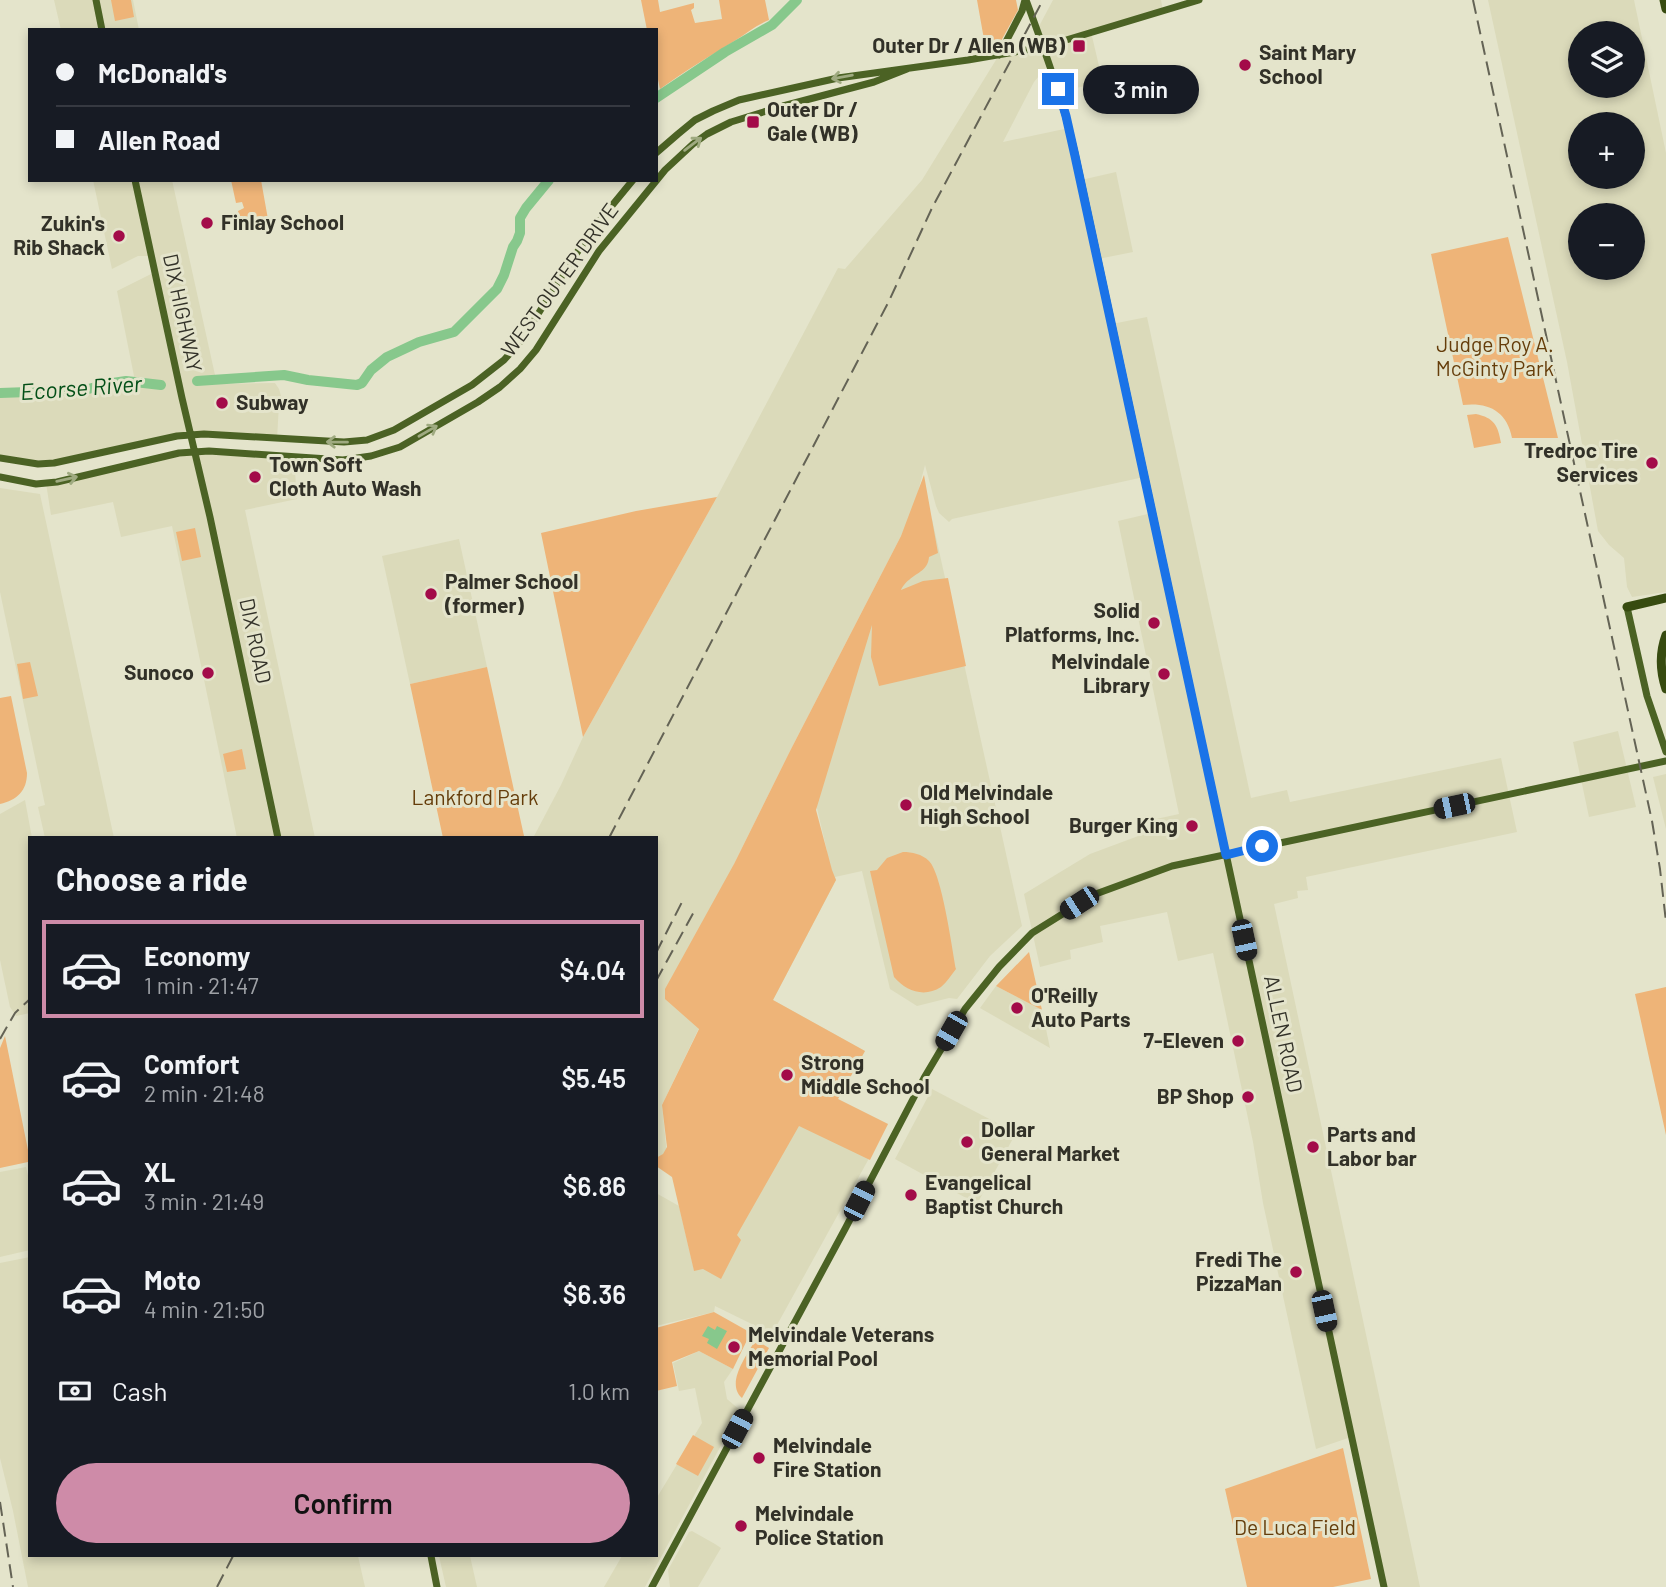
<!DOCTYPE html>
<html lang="en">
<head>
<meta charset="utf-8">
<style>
	body { margin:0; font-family:Barlow,sans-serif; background:#20242c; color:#f1f3f6; height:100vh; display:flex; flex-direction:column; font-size:26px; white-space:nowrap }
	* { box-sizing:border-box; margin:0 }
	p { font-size:23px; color:#9ea1a6 }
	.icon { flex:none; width:38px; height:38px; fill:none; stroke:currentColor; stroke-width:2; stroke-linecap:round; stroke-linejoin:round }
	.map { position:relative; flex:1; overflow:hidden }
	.details { position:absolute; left:28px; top:836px; width:630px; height:721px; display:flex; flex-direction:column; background:#171b24; border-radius:0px; box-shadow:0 4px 10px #0003 }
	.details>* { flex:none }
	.banner { position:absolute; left:28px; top:28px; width:630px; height:154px; border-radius:0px; box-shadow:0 4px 10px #0003; display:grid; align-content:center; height:154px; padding:0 28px; background:#171b24 }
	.fabs { position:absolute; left:1568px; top:21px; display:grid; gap:14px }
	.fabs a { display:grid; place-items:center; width:77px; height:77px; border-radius:50%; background:#171b24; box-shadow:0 4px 10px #0003; font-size:35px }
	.end { position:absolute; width:32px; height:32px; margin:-16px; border:9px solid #1a73e8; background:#fff; box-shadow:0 0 0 4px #fff }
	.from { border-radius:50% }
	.bubble { position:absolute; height:49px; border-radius:24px; background:#171b24; box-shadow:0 4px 10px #0003; font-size:23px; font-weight:600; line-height:49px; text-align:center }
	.car { position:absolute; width:21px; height:42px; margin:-21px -10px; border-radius:9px; box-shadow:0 0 5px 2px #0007; background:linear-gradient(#222 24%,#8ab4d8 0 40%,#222 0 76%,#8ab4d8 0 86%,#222 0) }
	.banner b { display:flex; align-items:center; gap:24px; height:66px; font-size:26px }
	.banner b+b { border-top:2px solid #363941 }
	.banner i { width:18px; height:18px; background:#f1f3f6 }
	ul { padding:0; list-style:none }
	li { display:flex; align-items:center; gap:21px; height:98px; margin:0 14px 10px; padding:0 14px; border:4px solid transparent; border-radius:0px }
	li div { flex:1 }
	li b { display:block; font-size:26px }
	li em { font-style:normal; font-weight:600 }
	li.active { border-color:#ce8ba8 }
	li>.icon { width:63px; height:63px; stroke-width:1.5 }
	h2 { padding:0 28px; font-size:32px; line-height:84px }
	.pay { display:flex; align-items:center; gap:18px; height:77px; padding:0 28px; font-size:26px }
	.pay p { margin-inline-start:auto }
	.primary-button { display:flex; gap:14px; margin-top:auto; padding:14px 28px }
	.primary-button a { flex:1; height:80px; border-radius:42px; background:#ce8ba8; color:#111; font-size:28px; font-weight:600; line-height:80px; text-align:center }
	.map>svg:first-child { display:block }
	.built { fill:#dbdaba; fill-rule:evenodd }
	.green { fill:#eeb478 }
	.water { fill:#87c88c }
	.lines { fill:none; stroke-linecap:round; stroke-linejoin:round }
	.river { stroke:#87c88c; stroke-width:10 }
	.major { stroke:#4b6224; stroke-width:7 }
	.highway { stroke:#374b10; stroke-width:9 }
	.rail { stroke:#646355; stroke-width:2; stroke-dasharray:14 7; stroke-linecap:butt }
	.oneway { stroke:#9faa80 }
	.route { stroke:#1a73e8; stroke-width:9 }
	.poi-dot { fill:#a30b49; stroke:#e4e4cb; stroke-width:2.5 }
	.labels { text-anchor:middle; stroke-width:6; stroke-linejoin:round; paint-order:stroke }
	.poi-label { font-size:21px; font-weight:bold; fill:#323128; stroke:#e4e4cb; text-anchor:start }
	.street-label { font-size:21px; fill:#323128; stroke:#e4e4cb }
	.park-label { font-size:21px; fill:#653d0a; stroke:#e4e4cb }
	.water-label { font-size:23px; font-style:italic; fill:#034f17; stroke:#e4e4cb }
</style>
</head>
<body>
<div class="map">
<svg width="1666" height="1587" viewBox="0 0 1666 1587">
	<rect width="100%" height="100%" fill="#e4e4cb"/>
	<path class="built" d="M54,0h79l6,30h-78z
		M1053,0h108l2,11 -72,21 8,34 -14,20 -18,4 -8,3 -10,-29 -15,18 -31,60 66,-14 12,52 35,-8 17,80 -35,7 14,65 35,-7 104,481 36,-8 3,12 211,-44 16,74 -211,45 2,13 -11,1 1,7 -24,6 146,683h-36l-33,-150 -35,12 -53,-246 -10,-61 -40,-189 -35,8 -11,-49 -67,14 3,16 -33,8 1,9 -31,8 -16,-73 66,-40 59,-22 -2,-11 32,-7 -61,-293 34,-8 -8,-36 -192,42 -3,3 -10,-9 -3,-7 -11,-41 -11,42 -13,29 -111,215 -56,113 -35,164 -37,77 5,50 -11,7v-324h-123l28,-53 22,-48 134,-240 121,-229 7,1 77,-89 77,-125 44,-8 -6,-17z
		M1488,0h146l32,153v439l-34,5 -5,-10 -3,-29 -15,-13 -11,-14 -31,-169zM1580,33h53v53h-53zM1633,124v53h-53v-53zM1580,215h53v53h-53z
		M93,180h79l45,204 58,-1 4,6 4,14 -4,1 -2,35 -73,-5 -150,28 -54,-4v-65l85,-3 21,-6 20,-3h9l-18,-90 38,-19 -4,-16h-13l-26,13z
		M179,453l115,5 3,41 -52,11 70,328h-78l-65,-312 -51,11 -8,-35 -62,13 -5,-32z
		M0,488l40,6 74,344h-69l-7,-31 7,-2 -45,-213z
		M932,519l90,407 -32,30 -33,43 -8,-1 -32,8 -27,-17 -28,-118 -27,6 1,3 -63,120 92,51 -27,48 50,25 -116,210 -57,-28 -1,6 -58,14v-133l23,13 15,64 9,-1 -5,-141 129,-277 -26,-111z
		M459,539l28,128 -77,17 -28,-128z
		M1618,731l18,76 -47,10 -16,-75z
		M1666,774v55l-13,-52z
		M25,800l7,38h-2v175l-14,3 -6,-9 -10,-47v-146z
		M996,986l46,24 8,38 -70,-40z
		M932,1089l84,44 -39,71 -82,-45z
		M26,1167l4,17v66l-30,7v-85z
		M30,1257v299h328l7,31h-337l-15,-76 -13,-53v-195z
		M699,1351l34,18 -9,13 3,17 13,11 -95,177h-41l18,-31h34v-57l46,-76 -7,-35 -16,3 -6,-28z
		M692,1531l23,13 6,4 -23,39h-28l-2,-17 21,-38z
		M439,1556h31l7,31h-31z"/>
	<path class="green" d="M111,0h20l3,17 -19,4z
		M641,0h17l2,12 34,-9v5l-3,2 4,13 27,-4 -3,-19h46l4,20c-13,5 -22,13 -33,20 -26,16 -51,31 -76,49l-4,-19v-40h-9z
		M977,0h39l2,10 -17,31 -16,4z
		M231,180h30l8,45 -27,6 -4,-20 6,-3 -2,-6 -6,1z
		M1508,237l50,201h-46c-5,-27 -24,-36 -49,-33l-32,-151z
		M1476,414c18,4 22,11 25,29l-27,5 -7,-33z
		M924,475l14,78 -9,4c-1,13 -11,15 -20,23 -2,1 -7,7 -8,10l22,-9 25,-3 18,88 -87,20 -8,-29 1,-32 -56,185 16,60 4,10 -63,120 92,51 -27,48 50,25 -18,36 -71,-34 -62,109 4,5 -20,39 -18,-10 -9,2 -22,-94 -16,-11v-8l7,-4 4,-7 -5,-42 37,-76 -34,-30v-10l69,-125 56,-113 111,-215z
		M717,497l-134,240 -42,-204 95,-22z
		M195,528l6,29 -19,4 -6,-29z
		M30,662l8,34 -15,3 -6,-35z
		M487,667l37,169 -1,2h-80l-33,-154z
		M11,696l16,77c0,18 -10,27 -27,31v-106z
		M242,749l4,20 -19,3 -4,-18z
		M903,852c9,0 19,2 26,9 13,13 23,87 27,108 -5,6 -9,13 -15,18 -17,11 -35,4 -47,-10l-24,-106 7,-1 10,-12z
		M1029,952l13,58 -46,-24z
		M1666,987v148l-31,-141z
		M5,1036l25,124 -2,2 -28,6v-120z
		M714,1312l32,18 4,4 -17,35 -34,-18 -27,11 5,24 -21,5v-63z
		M759,1342l10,6 -27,50c-16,-14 3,-40 11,-54z
		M693,1435l21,12 -16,29 -22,-12z
		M1343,1448l28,131 -38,8h-86l-22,-98z"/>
	<path class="water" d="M708,1326l7,4 2,-4 10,5 -10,18 -10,-6 2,-4 -7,-3z"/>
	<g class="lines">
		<path class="river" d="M656,98l69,-46 47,-27 25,-25
			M197,381l87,-6 24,5 49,5 5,-2 9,-13 16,-13 32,-15 35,-10 43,-43 7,-14 9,-28 4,-6 3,-8v-15l6,-10 23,-28
			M0,393l85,-3 21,-6 20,-3 35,4"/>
		<path class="major" d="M96,0l6,30
			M1026,0c19,51 37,101 49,153l309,1434
			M999,55l23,-44 3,-11
			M656,153l22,-19 17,-14 18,-9 26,-11 99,-22 130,-18 75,-13 156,-47
			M135,180l47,218 28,119 68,321
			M0,458l38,6 16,-1 123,-27 27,-2 140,8 23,-2 27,-10 78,-45 32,-25 17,-19 53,-84 22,-32 37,-45
			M0,477l36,7 21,-2 122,-29 30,-2 134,9 28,-4 29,-9 78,-45 22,-15 20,-18 16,-19 63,-99 66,-81 28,-26 14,-10 24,-12 52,-16 91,-24 33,-13
			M1627,607l20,89 19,56
			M431,1556l6,31
			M652,1587l193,-358 79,-151 41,-69 34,-42 33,-34 61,-38 79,-29 494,-105"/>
		<path class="highway" d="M1664,0l2,9
			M1627,607l39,-9
			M1666,635c-7,19 -6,36 0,54"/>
		<path class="rail" d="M1473,0l179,821 8,48 6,53
			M609,838l280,-537 43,-93 111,-208
			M656,953l26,-51
			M656,981l40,-73
			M0,1039l15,-26 15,-14
			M0,1502l13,85
			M217,1587l16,-31"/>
	</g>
	<defs><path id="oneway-shaft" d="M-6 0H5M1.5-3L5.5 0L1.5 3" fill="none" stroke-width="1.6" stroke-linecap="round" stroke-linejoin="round" transform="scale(1.75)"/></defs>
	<g class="oneway">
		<use href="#oneway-shaft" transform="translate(842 77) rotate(170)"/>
		<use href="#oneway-shaft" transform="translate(693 144) rotate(-37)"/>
		<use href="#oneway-shaft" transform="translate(428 431) rotate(-30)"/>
		<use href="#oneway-shaft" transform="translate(337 442) rotate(-179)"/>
		<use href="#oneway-shaft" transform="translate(67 479) rotate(-13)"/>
	</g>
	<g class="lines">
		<path class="route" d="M1058,89l8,27 9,40 151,699 36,-9"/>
	</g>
	<g class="poi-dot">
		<rect x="1072" y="39" width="14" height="14" rx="3.5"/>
		<circle cx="1245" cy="65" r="7"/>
		<rect x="746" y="115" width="14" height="14" rx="3.5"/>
		<circle cx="207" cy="223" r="7"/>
		<circle cx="119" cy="236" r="7"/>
		<circle cx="222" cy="403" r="7"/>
		<circle cx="1652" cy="463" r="7"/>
		<circle cx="255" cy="477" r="7"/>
		<circle cx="431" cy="594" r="7"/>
		<circle cx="1154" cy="623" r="7"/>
		<circle cx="208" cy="673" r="7"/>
		<circle cx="1164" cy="674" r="7"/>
		<circle cx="906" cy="805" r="7"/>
		<circle cx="1192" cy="826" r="7"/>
		<circle cx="1017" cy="1008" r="7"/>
		<circle cx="1238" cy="1041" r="7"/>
		<circle cx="787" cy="1075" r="7"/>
		<circle cx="1248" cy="1097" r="7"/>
		<circle cx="967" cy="1142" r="7"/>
		<circle cx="1313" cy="1147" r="7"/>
		<circle cx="911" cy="1195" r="7"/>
		<circle cx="1296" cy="1272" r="7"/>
		<circle cx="734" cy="1347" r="7"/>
		<circle cx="759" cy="1458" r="7"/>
		<circle cx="741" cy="1526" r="7"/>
	</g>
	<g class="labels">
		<g class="poi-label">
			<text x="1065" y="53" text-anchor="end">Outer Dr / Allen (WB)</text>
			<text x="1259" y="60">Saint Mary<tspan x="1259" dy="24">School</tspan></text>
			<text x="767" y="117">Outer Dr /<tspan x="767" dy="24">Gale (WB)</tspan></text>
			<text x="221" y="230">Finlay School</text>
			<text x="105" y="231" text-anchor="end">Zukin's<tspan x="105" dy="24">Rib Shack</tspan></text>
			<text x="236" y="410">Subway</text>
			<text x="1638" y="458" text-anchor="end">Tredroc Tire<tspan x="1638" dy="24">Services</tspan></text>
			<text x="269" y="472">Town Soft<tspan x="269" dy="24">Cloth Auto Wash</tspan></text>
			<text x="445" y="589">Palmer School<tspan x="445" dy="24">(former)</tspan></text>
			<text x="1140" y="618" text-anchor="end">Solid<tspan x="1140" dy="24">Platforms, Inc.</tspan></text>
			<text x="1150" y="669" text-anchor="end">Melvindale<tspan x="1150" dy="24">Library</tspan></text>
			<text x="194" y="680" text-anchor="end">Sunoco</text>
			<text x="920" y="800">Old Melvindale<tspan x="920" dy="24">High School</tspan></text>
			<text x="1178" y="833" text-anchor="end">Burger King</text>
			<text x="1031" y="1003">O'Reilly<tspan x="1031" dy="24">Auto Parts</tspan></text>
			<text x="1224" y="1048" text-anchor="end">7-Eleven</text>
			<text x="801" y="1070">Strong<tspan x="801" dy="24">Middle School</tspan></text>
			<text x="1234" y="1104" text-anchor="end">BP Shop</text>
			<text x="981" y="1137">Dollar<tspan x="981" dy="24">General Market</tspan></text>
			<text x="1327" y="1142">Parts and<tspan x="1327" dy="24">Labor bar</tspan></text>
			<text x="925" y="1190">Evangelical<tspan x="925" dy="24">Baptist Church</tspan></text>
			<text x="1282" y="1267" text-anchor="end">Fredi The<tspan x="1282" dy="24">PizzaMan</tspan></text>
			<text x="748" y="1342">Melvindale Veterans<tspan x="748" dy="24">Memorial Pool</tspan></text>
			<text x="773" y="1453">Melvindale<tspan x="773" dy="24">Fire Station</tspan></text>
			<text x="755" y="1521">Melvindale<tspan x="755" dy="24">Police Station</tspan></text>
		</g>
		<g class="street-label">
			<text transform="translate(560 280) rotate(-54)" y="7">WEST OUTER DRIVE</text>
			<text transform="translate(182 313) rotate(78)" y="7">DIX HIGHWAY</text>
			<text transform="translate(255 641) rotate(78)" y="7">DIX ROAD</text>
			<text transform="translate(1283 1034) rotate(78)" y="7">ALLEN ROAD</text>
		</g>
		<g class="park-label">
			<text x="1495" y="352">Judge Roy A.<tspan x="1495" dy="24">McGinty Park</tspan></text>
			<text x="475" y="805">Lankford Park</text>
			<text x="1295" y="1535">De Luca Field</text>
		</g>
		<g class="water-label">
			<text transform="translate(81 388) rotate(-4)" y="8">Ecorse River</text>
		</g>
	</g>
</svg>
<div class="fabs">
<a><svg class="icon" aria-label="layers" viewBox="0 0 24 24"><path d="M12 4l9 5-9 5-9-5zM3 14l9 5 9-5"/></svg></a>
<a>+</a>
<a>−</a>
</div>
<i class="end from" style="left:1262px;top:846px"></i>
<i class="end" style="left:1058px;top:89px"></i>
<div class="bubble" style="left:1083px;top:65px;width:116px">3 min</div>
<i class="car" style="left:1454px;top:806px;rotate:258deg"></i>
<i class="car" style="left:1079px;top:903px;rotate:237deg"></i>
<i class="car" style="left:1244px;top:940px;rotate:168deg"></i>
<i class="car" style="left:951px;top:1031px;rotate:210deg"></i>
<i class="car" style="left:859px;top:1201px;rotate:27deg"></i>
<i class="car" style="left:1324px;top:1311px;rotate:168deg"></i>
<i class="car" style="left:737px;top:1429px;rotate:28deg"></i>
<div class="banner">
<b><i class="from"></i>McDonald's</b>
<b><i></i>Allen Road</b>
</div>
<section class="details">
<h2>Choose a ride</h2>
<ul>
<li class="active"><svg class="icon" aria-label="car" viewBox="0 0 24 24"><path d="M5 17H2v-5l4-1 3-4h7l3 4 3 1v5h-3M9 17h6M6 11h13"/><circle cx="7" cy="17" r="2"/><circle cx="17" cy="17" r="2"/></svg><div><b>Economy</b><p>1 min · 21:47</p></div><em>$4.04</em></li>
<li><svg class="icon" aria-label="car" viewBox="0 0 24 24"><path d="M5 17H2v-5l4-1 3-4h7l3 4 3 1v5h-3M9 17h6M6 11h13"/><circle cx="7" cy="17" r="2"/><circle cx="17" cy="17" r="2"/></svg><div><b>Comfort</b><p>2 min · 21:48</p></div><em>$5.45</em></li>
<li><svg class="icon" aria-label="car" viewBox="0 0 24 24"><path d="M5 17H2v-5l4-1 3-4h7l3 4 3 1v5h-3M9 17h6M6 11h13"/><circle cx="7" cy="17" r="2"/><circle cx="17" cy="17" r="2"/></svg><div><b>XL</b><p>3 min · 21:49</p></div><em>$6.86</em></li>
<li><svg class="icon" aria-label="car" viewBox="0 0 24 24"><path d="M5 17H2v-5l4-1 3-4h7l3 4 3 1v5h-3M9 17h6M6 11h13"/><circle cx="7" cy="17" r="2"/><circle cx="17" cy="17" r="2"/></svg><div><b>Moto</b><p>4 min · 21:50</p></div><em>$6.36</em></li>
</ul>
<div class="pay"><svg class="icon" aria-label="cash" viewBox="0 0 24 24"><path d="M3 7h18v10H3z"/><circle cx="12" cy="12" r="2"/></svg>Cash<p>1.0 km</p></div>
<div class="primary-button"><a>Confirm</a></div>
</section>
</div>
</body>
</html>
